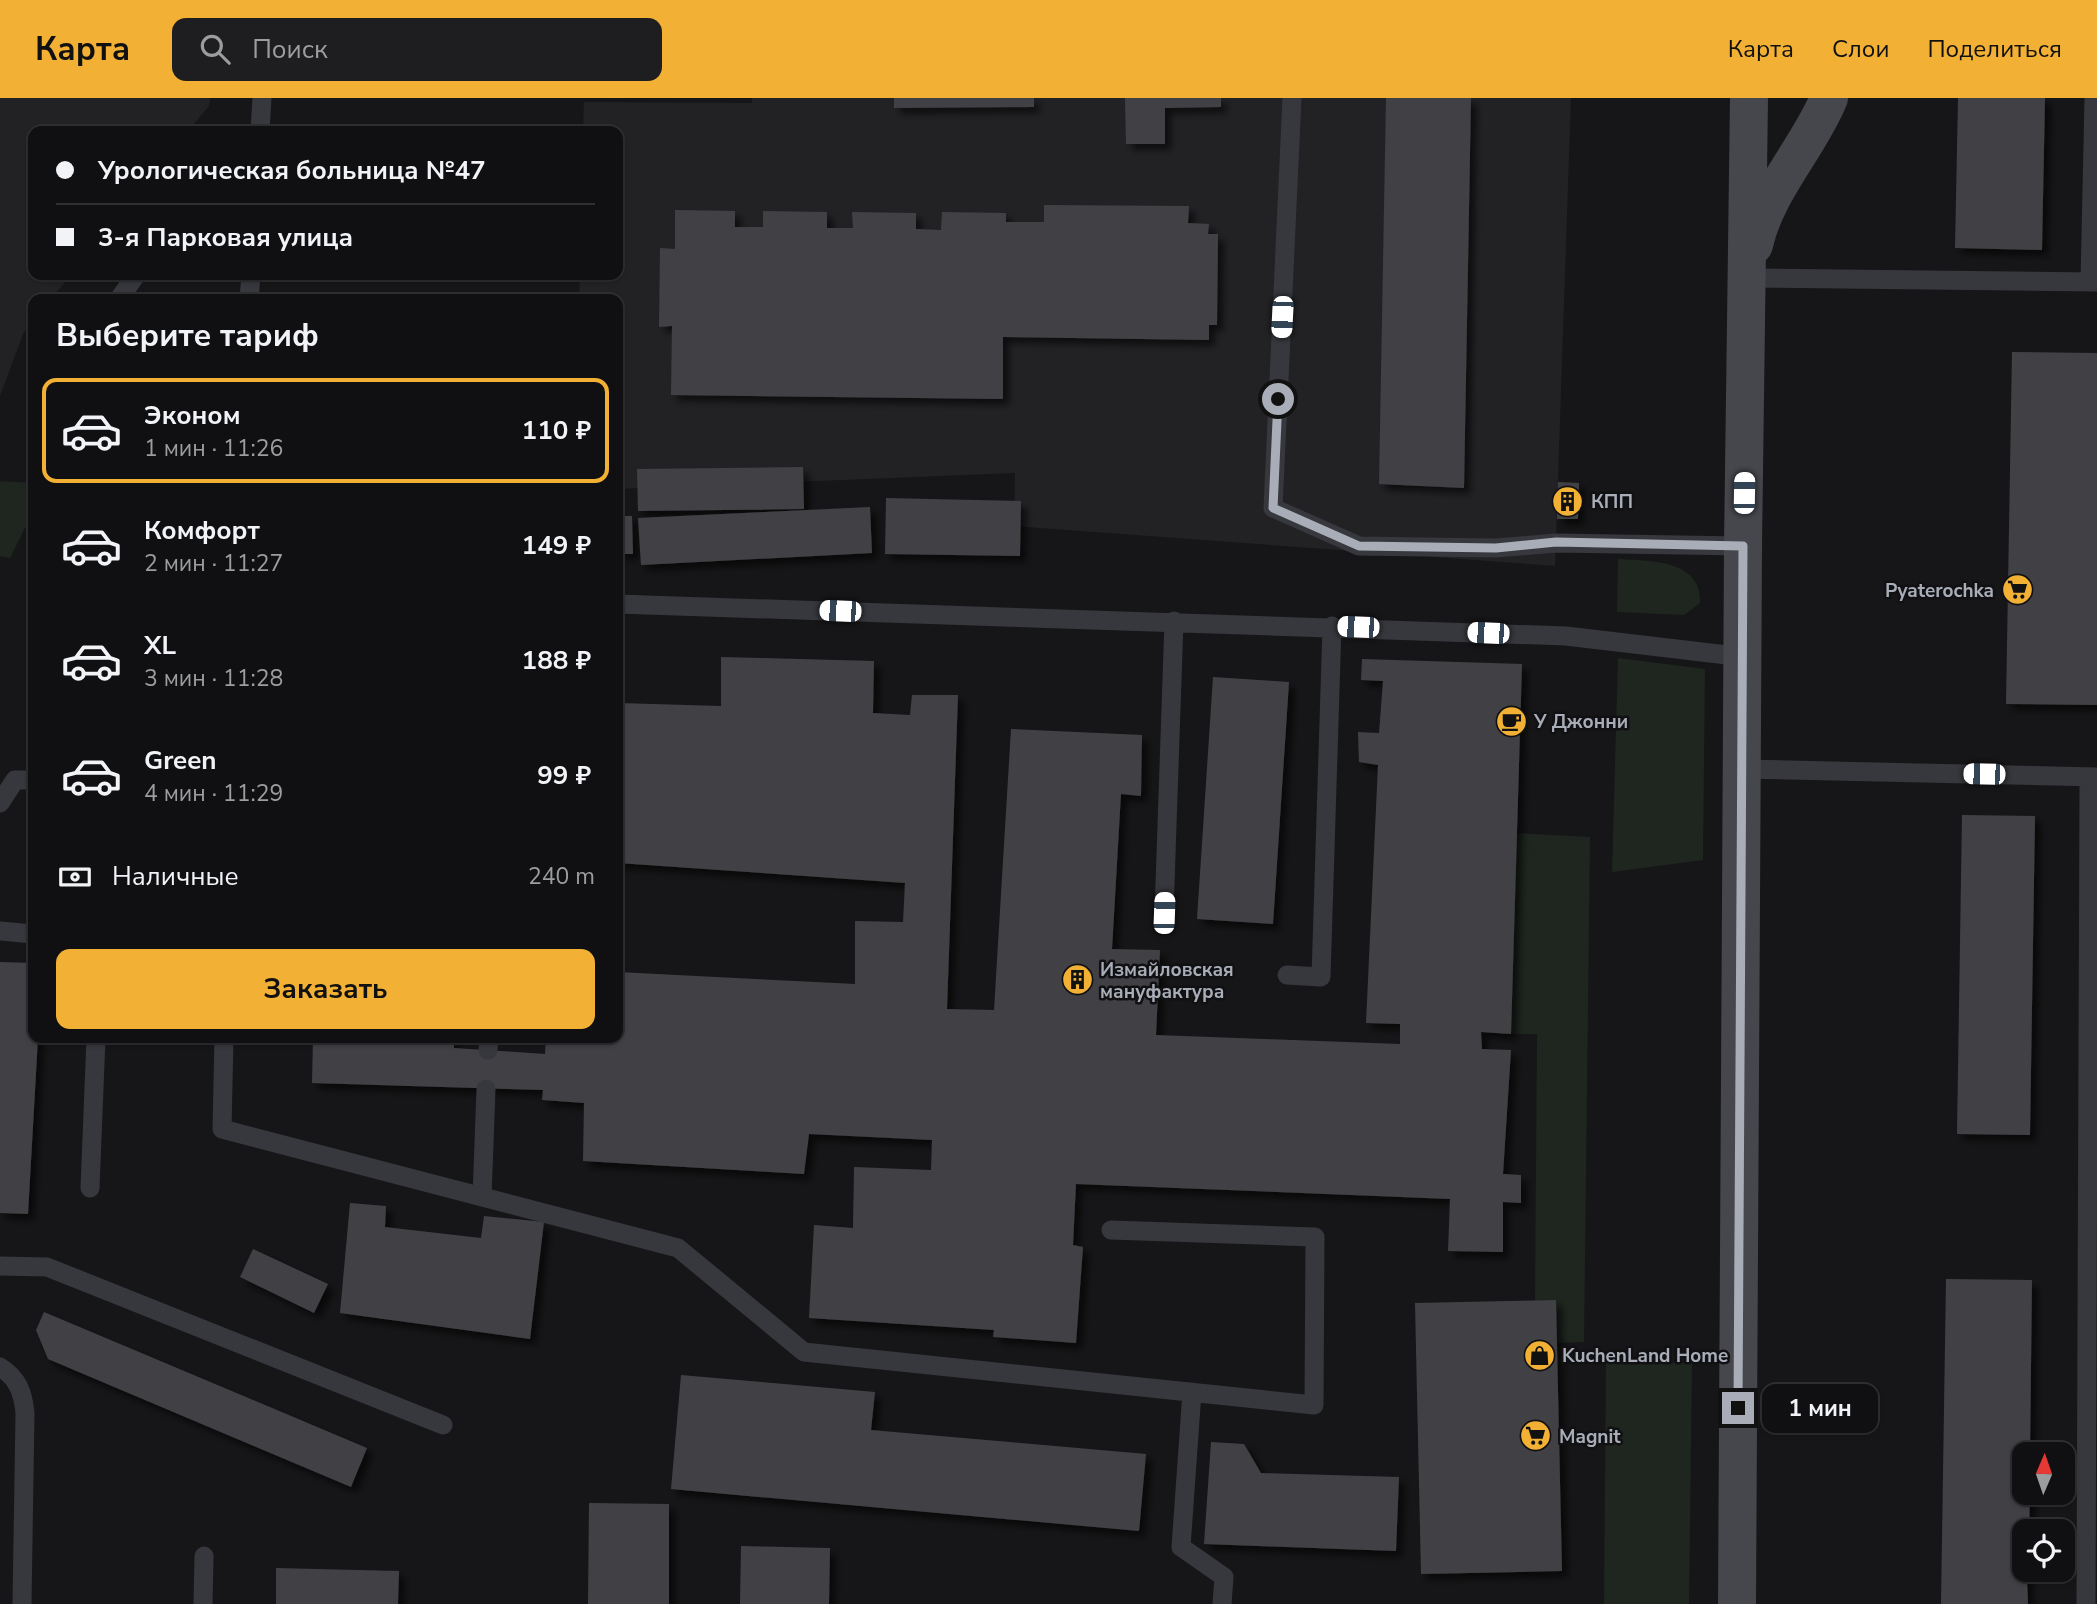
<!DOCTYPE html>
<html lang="ru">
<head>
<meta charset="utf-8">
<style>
	body { margin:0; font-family:"Nunito Sans",sans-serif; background:#1e1e20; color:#f1f3f6; height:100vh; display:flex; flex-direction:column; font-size:26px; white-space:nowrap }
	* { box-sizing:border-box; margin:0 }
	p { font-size:23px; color:#9c9d9f }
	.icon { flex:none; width:38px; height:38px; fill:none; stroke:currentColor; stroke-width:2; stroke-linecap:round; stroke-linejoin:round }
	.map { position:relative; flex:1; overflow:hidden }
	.panel { position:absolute; left:28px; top:196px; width:595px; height:749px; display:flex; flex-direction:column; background:#101012; border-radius:14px; box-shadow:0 2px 5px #0004,0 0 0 2px #303032 }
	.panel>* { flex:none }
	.top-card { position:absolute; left:28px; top:28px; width:595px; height:154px; border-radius:14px; box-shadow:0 2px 5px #0004,0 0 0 2px #303032; display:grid; align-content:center; height:154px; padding:0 28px; background:#101012 }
	.needle { width:46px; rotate:2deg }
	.controls { position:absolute; left:2012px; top:1344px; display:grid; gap:14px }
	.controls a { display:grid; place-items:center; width:63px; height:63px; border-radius:14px; background:#101012; box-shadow:0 2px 5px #0004,0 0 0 2px #303032; font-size:35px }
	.end { position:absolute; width:32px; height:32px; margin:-16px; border:9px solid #a8adb8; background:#111; box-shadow:0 0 0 4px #111 }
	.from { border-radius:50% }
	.bubble { position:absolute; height:49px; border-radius:14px; background:#101012; box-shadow:0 2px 5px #0004,0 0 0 2px #303032; font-size:23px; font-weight:700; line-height:49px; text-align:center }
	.car { position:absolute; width:21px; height:42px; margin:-21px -10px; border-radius:9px; box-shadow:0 0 5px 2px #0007; background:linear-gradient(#fff 24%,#345 0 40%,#fff 0 76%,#345 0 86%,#fff 0) }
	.top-card b { display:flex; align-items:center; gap:24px; height:66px; font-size:26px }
	.top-card b+b { border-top:2px solid #303032 }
	.top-card i { width:18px; height:18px; background:#f1f3f6 }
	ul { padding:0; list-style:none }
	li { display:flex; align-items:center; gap:21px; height:105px; margin:0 14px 10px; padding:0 14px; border:4px solid transparent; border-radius:14px }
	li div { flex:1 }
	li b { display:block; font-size:26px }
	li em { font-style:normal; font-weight:700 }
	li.on { border-color:#f2b134 }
	li>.icon { width:63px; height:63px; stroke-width:1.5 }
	h2 { padding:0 28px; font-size:32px; line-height:84px }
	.pay { display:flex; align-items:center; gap:18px; height:77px; padding:0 28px; font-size:26px }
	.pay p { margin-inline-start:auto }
	.primary-button { display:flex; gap:14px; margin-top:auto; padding:14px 28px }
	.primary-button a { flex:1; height:80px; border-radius:14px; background:#f2b134; color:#111; font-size:28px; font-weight:700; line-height:80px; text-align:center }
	header { display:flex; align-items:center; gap:42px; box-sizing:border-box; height:98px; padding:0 35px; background:#f2b134; color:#111 }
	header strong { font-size:33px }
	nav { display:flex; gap:38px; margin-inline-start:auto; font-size:24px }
	.search { width:490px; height:63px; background:#1e1e20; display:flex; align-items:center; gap:18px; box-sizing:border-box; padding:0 24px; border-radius:14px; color:#9c9d9f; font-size:26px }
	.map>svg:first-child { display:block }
	.built { fill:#222225 }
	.green { fill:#1e261f }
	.building { fill:#404145; filter:url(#shadow) }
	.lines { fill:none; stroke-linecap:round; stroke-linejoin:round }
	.lane { stroke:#37383d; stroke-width:19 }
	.secondary { stroke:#45474d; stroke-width:38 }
	.route { stroke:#a8adb8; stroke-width:9 }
	.labels { text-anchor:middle; stroke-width:5; stroke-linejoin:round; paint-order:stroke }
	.poi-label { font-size:19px; font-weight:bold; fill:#a8adb8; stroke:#111113; text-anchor:start }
</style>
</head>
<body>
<header>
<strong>Карта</strong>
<div class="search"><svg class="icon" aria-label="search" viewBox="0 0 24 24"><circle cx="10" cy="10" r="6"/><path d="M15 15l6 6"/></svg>Поиск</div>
<nav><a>Карта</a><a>Слои</a><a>Поделиться</a></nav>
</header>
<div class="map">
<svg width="2097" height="1506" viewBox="0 0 2097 1506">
	<defs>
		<filter id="shadow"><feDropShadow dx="6" dy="6" stdDeviation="3.5" flood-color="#0009"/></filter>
	</defs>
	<rect width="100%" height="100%" fill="#161618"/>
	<path class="built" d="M0,0h210l-1,8 -21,25h-155v144h38l-20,24h-18v22l-10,13 -23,62z
		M752,0h819l-16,468 -541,-40 1,-53 -397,16v-190h-39l1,-24h38v-144h-35l1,-29 168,1z"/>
	<path class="green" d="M0,383l33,2v45h-8l-15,30 -10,-2z
		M1618,461c31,2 84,0 82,44l-16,12 -67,-3z
		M1618,560l87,11 -2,191 -91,12z
		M1517,735l73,4 -6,505 -27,1 -1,-43h-21l2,-266h-26z
		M1606,1264l86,1 -3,241h-85z"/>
	<path class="building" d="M894,0h140v9l-140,1z
		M1125,0h96v9l-56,1v36h-39z
		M1386,0h85l-7,390 -85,-4z
		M1958,0h87l-3,152 -87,-2z
		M1044,107l145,1 -1,17 21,1 -1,10h10l-1,91h-8v15l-206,-3v62l-332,-4 1,-69 -13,1 1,-79 15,1v-39l60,1v16h28v-16l64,1v16h26l-1,-16 64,1v16l25,1 1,-18 64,1v9h38z
		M2012,254l85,1v352l-91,-1z
		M803,369l1,42 -166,2 -1,-42z
		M1558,384l21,1 -1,36h-21z
		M886,400l135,3 -1,55 -135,-2z
		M870,409l2,46 -231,12 -3,-47z
		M618,418h14l1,38h-15z
		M721,559l153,4 -1,52 37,2 2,-20h46l-11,314 47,1 17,-281 131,6 -1,61 -20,-2 -9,155 48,1 -4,85 244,9v-20l-34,-1 12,-258 -19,-3 -1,-30 21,1 4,-52 -22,-1 1,-21 160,5 -11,370 -30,-2 1,17 29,1 -8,124 18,1v28l-18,-1v50l-55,-1 2,-52 -374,-15 -3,61 10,2 -7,96 -83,-6 1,-7 -185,-12 5,-93 39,3 1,-61 77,3 1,-30 -123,-6 -5,40 -221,-13 1,-58 -42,-3 1,-10 -231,-7 1,-45h141v10l91,6 1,-16h72v-66l237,12v-63l48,1 2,-39 -287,-20v-160l103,3z
		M1213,579l76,5 -16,242 -76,-5z
		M1962,717l73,1 -5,319 -73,-1z
		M0,864l33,1v75h5l-10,176 -28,-1z
		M350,1105l36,3 -1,21 96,11 3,-22 60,6 -14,117 -190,-26z
		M253,1151l75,35 -14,29 -74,-36z
		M1946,1181l86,1 -2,174h-5v39h5l-1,38h-4l3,73h-87z
		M1556,1202l6,271 -141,3 -6,-271z
		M44,1214l323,136 -16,39 -303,-128 -12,-29z
		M681,1277l194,17 -4,38 275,24 -7,77 -468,-42z
		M1211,1344l33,2 17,29 138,4 -3,74 -192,-7z
		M589,1405l80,1v100h-81z
		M741,1448l89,2 -1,56h-89z
		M276,1470l123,3 -1,33h-122z"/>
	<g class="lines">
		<path class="lane" d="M1292,0l-19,410 86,38 137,2 60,-5 187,3
			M260,33l2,-33
			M1748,180l349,4
			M2090,184l4,-184
			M119,201l17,-24
			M249,201l2,-24
			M618,506l948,32 178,21
			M1742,671l355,8
			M0,705l15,-23h18
			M1164,815l10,-292
			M0,833l33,3
			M1287,877l34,2 11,-351
			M224,940l-2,91 456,119 126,104 510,53 1,-168 -204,-7
			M488,952l1,-12
			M90,1090l6,-150
			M482,1099l4,-108
			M0,1168l47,1 396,158
			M0,1269c18,11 23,26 25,46l-3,191
			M1192,1294l-11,155 43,30 -2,27
			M203,1506l1,-48
			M2086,1506l3,-827"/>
		<path class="secondary" d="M1754,147c11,-53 55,-98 75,-147
			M1737,1506l6,-1058 6,-448"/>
	</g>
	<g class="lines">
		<path class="route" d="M1278,301l-5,109 86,38 137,2 60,-6 187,4 -5,862"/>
	</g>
	<defs>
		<symbol id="building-disc" viewBox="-11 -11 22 22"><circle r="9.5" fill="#f2b134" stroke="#111113"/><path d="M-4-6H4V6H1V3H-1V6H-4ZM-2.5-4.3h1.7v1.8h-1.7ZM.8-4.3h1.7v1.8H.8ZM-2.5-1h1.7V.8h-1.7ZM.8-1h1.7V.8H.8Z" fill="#111"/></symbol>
		<symbol id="supermarket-disc" viewBox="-11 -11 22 22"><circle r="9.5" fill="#f2b134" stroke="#111113"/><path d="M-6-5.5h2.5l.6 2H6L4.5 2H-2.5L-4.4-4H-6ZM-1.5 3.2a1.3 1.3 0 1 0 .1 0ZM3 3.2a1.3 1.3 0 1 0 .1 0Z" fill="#111"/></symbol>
		<symbol id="cafe-disc" viewBox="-11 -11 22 22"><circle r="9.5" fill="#f2b134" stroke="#111113"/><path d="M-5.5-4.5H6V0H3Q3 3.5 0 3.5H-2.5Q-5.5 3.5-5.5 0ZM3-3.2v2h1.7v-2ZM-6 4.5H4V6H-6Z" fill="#111"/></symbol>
		<symbol id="shop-disc" viewBox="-11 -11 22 22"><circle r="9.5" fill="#f2b134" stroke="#111113"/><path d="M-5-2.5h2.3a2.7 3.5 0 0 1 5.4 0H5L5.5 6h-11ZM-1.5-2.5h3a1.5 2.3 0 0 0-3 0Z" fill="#111"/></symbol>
	</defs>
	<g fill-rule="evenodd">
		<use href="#building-disc" x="1550" y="386" width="35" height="35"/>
		<use href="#supermarket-disc" x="2000" y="474" width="35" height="35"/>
		<use href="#cafe-disc" x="1494" y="606" width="35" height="35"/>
		<use href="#building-disc" x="1060" y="864" width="35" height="35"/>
		<use href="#shop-disc" x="1522" y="1240" width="35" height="35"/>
		<use href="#supermarket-disc" x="1518" y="1320" width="35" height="35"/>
	</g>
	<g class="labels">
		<g class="poi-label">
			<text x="1591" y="410">КПП</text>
			<text x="1994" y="499" text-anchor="end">Pyaterochka</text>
			<text x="1534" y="630">У Джонни</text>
			<text x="1100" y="878">Измайловская<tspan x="1100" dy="22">мануфактура</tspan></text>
			<text x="1562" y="1264">KuchenLand Home</text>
			<text x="1559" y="1345">Magnit</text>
		</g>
	</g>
</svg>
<div class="controls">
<a><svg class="needle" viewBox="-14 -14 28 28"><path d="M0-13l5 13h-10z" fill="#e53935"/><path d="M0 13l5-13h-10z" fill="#9c9d9f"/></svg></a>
<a><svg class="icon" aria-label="locate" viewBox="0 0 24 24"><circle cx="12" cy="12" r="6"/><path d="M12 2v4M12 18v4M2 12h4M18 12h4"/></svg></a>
</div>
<i class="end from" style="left:1278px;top:301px"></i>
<i class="end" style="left:1738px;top:1310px"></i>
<div class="bubble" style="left:1762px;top:1286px;width:116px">1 мин</div>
<i class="car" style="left:1282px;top:219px;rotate:183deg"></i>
<i class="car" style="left:1744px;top:395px;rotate:1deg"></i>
<i class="car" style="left:840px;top:513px;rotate:272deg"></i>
<i class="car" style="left:1358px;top:529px;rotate:272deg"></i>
<i class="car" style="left:1488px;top:535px;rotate:272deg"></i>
<i class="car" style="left:1984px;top:676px;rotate:271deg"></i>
<i class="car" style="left:1164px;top:815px;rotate:2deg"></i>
<div class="top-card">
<b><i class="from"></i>Урологическая больница №47</b>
<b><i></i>3-я Парковая улица</b>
</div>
<section class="panel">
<h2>Выберите тариф</h2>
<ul>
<li class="on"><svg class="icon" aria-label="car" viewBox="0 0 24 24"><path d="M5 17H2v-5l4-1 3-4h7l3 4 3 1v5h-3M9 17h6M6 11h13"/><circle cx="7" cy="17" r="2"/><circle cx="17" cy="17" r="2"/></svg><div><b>Эконом</b><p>1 мин · 11:26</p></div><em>110 ₽</em></li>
<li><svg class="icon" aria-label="car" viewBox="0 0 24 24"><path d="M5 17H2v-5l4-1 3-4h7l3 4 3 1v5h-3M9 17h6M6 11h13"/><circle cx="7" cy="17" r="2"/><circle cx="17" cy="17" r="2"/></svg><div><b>Комфорт</b><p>2 мин · 11:27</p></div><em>149 ₽</em></li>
<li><svg class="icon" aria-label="car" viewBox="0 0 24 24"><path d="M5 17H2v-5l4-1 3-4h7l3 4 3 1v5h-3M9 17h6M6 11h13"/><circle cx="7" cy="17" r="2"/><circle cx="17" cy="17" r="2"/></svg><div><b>XL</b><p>3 мин · 11:28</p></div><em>188 ₽</em></li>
<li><svg class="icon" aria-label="car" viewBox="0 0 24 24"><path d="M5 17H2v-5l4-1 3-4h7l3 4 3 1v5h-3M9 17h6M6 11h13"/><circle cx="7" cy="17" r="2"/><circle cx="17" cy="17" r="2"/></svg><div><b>Green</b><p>4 мин · 11:29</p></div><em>99 ₽</em></li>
</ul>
<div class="pay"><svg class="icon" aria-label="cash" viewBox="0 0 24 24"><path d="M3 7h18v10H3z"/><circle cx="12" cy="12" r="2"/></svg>Наличные<p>240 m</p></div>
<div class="primary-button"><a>Заказать</a></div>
</section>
</div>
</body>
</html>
